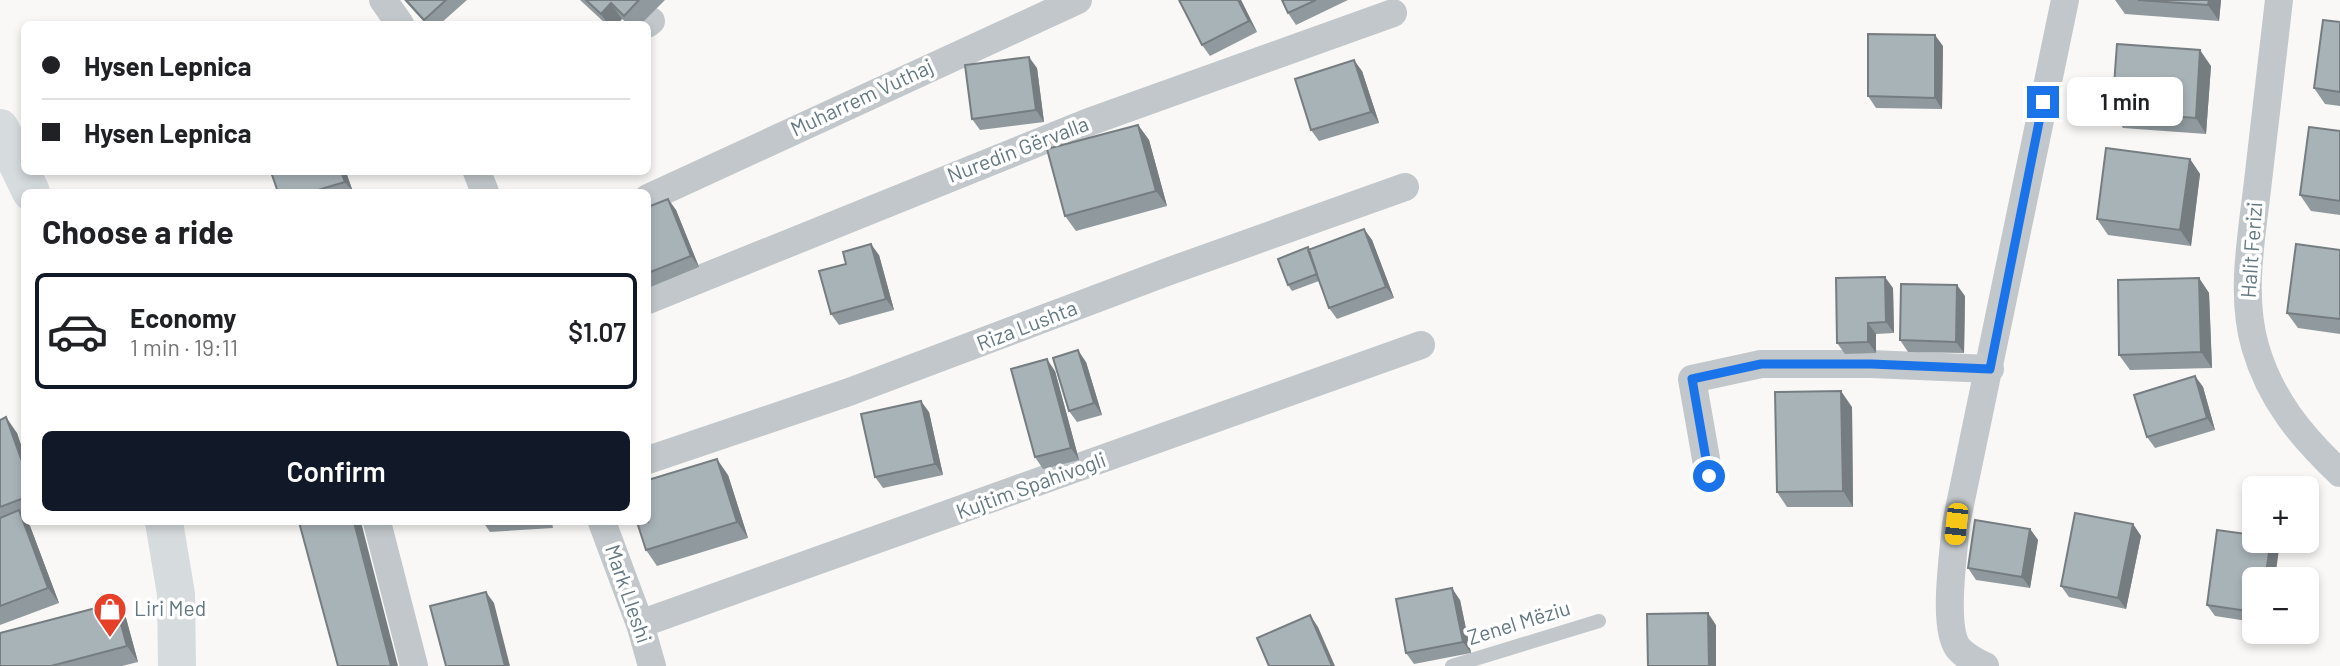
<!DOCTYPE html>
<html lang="en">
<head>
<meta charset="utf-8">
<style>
	body { margin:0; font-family:Barlow,sans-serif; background:#f6f6f6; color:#202124; height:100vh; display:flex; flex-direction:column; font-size:26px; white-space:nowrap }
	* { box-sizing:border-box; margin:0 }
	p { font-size:23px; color:#757577 }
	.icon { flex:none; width:38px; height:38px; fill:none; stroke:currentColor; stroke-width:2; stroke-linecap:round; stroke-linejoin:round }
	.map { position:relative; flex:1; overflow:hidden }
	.details { position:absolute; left:21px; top:189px; width:630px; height:336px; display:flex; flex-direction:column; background:#fff; border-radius:10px; box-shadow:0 4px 10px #0003 }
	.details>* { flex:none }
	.top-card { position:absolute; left:21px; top:21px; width:630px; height:154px; border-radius:10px; box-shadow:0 4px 10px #0003; display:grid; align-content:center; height:154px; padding:0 21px; background:#fff }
	.tools { position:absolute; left:2242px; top:476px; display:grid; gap:14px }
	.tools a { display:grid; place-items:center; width:77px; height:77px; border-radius:10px; background:#fff; box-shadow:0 4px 10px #0003; font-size:35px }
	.end { position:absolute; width:32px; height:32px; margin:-16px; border:9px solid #1a73e8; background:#fff; box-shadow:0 0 0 4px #fff }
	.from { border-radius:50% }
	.bubble { position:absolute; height:49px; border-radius:10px; background:#fff; box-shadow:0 4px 10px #0003; font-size:23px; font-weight:600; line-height:49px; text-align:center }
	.car { position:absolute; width:21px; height:42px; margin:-21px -10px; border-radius:9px; box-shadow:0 0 5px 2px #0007; background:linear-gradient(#f5c518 24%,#345 0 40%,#f5c518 0 76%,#345 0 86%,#f5c518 0) }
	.top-card b { display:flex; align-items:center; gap:24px; height:66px; font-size:26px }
	.top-card b+b { border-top:2px solid #e0e0e0 }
	.top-card i { width:18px; height:18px; background:#202124 }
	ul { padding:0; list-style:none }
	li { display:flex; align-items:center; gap:21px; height:116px; margin:0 14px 10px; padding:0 7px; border:4px solid transparent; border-radius:10px }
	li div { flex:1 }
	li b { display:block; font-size:26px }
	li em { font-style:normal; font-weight:600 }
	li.active { border-color:#111827 }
	li>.icon { width:63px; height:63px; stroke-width:1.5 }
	h2 { padding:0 21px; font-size:32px; line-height:84px }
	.cta { display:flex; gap:14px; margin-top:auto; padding:14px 21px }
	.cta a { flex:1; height:80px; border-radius:10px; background:#111827; color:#fff; font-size:28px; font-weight:600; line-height:80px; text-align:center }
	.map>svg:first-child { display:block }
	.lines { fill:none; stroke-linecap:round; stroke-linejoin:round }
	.service { stroke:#c1c7ca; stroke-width:14 }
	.minor { stroke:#c1c7ca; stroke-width:28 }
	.primary { stroke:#d6dbde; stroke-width:38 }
	.wall { fill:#909a9e }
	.shaded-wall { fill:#767d81 }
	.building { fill:#a8b3b8; stroke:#767d81; stroke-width:2 }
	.route { stroke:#1a73e8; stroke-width:9 }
	.labels { text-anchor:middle; stroke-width:7; stroke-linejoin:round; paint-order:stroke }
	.street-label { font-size:21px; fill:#637882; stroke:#fff }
	.poi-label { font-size:21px; fill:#637882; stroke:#fff; text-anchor:start }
</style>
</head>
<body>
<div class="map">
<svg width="2340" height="666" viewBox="0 0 2340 666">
	<rect width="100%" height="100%" fill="#f9f8f6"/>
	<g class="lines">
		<path class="service" d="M1452,666l147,-45"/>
		<path class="minor" d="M383,0l17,24
			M2279,0c-7,60 -14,121 -21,181 -6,54 -18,112 -3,165 15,53 46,90 85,127
			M647,24l4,-3
			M477,172l8,20
			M648,198l430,-198
			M648,300l441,-178 304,-109
			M648,460l201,-68 318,-120 238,-85
			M1709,476l-17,-97 69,-15h110l119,5
			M377,522l37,144
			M602,522l38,102 12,42
			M640,624l781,-279
			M1985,666c-9,-4 -20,-10 -27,-18 -16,-22 -4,-97 -2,-124l109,-524"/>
		<path class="primary" d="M0,128l31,64
			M164,522l12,72 1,72"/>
	</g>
	<path class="wall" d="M404,0h63l-27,24h-14z
		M580,0h85l-24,24h-13l-6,-5 -5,5h-11z
		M1179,0h62l16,32 -47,24 -8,-11z
		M1282,0h66l-52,25 -8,-12z
		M2115,0h106l-2,21 -94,-7z
		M2340,22v84l-15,-2 -11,-16z
		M1943,46l-1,63 -66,-1 -8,-12z
		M2211,66l-5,68 -83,-6 -11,-16z
		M1037,68l7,54 -64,8 -8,-11z
		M1362,71l17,52 -60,18 -8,-11z
		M1138,125l11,15 18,66 -91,25 -11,-15z
		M2340,131v84l-29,-4 -11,-16z
		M2190,159l10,15 -9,72 -83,-11 -11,-16z
		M271,172h75l7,20h-75z
		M668,199l8,11 23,57 -51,21v-81z
		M1364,229l8,11 22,58 -57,21 -8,-11 -10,-27 -27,10 -4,-6 21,-36z
		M2340,250v84l-42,-6 -11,-15z
		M879,255l15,55 -55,15 -8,-11z
		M2199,278l10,15 3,75 -82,2 -11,-15z
		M1893,288l1,45 -18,1v19l-31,1 -8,-11z
		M1965,296l-1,57 -56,-1 -8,-12z
		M1086,362l16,53 -25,7 -8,-11z
		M1055,371l24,89 -36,9 -8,-12z
		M2195,376l8,11 12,43 -60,18 -8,-11z
		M1852,407l1,100h-66l-10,-15z
		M929,412l14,63 -60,13 -8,-11z
		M0,420l17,13 7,21v68l6,4 29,77 -59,22z
		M728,475l20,63 -91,28 -11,-16z
		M483,522h69l1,6 -63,4z
		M2133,524l8,12 -15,73 -57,-12 -8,-11z
		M2030,529l8,11 -8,48 -54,-8 -8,-12z
		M2254,541h19l6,8 -25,30v43l-39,-6 -8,-11z
		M1460,600l11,53 -57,11 -8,-11z
		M115,603l11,15 12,44 -16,4h-122z"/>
	<path class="shaded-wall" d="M1238,0h3l16,32 -8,-11z
		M2209,0h12l-2,21 -11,-16z
		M611,3l11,16 -5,5h-9l-7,-10z
		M1935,35l8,11 -1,63 -7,-11z
		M2200,50l11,16 -5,68 -10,-16z
		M1029,57l8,11 7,54 -8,-12z
		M1354,60l8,11 17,52 -8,-11z
		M1138,125l11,15 18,66 -11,-15z
		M2190,159l10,15 -9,72 -11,-16z
		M341,172h5l7,20 -8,-10z
		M668,199l8,11 23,57 -8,-11z
		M1364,229l8,11 22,58 -8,-11z
		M871,244l8,11 15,55 -8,-11z
		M1885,277l8,11 1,45 -8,-11z
		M2199,278l10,15 3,75 -11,-16z
		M1957,285l8,11 -1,57 -8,-11z
		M1868,323l8,11v19l-8,-11z
		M1078,350l8,12 16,53 -8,-12z
		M1047,359l8,12 24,89 -8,-12z
		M2195,376l8,11 12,43 -8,-12z
		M1841,391l11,16 1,100 -10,-16z
		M921,401l8,11 14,63 -8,-11z
		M6,417l11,16 7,21v13z
		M717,459l11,16 20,63 -11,-16z
		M19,510l5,8v4h3l3,4 29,77 -11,-15z
		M354,522h7l37,144h-7z
		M2133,524l8,12 -15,73 -8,-11z
		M2030,529l8,11 -8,48 -8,-11z
		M2271,541h2l6,8 -4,30h-10z
		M1452,588l8,12 11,53 -8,-11z
		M486,592l8,11 16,63h-5z
		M115,603l11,15 12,44 -11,-16z
		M1708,613l8,12v41h-7z
		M1310,615l8,12 17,39h-3z"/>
	<path class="building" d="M406,0h40l-22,20z
		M586,0h53l-15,16 -13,-13 -10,11z
		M1179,0h59l11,21 -47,24z
		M1282,0h34l-28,13z
		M2138,0h71l-1,5z
		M2323,20l17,2v70l-26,-4z
		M1868,34l67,1v63l-67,-2z
		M2117,44l83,6 -4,68 -84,-6z
		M1029,57l7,53 -64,9 -7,-54z
		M1354,60l17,52 -60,18 -16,-51z
		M1138,125l18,66 -91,25 -18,-67z
		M2309,127l31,4v70l-40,-6z
		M2106,148l84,11 -10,71 -83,-11z
		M271,172h70l4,10 -34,10h-33z
		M668,199l23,57 -43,17v-66z
		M1364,229l22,58 -57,21 -21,-58z
		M871,244l15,55 -55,15 -12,-43 27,-7 -3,-12z
		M2296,244l44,6v69l-53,-6z
		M1308,247l9,27 -29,11 -10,-26z
		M1885,277l1,45 -18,1v19l-31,1 -1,-65z
		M2199,278l2,74 -82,3 -1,-75z
		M1901,284l56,1 -1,57 -56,-2z
		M1078,350l16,53 -25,8 -16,-53z
		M1047,359l24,89 -36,9 -24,-88z
		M2195,376l12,42 -60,19 -13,-42z
		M1841,391l2,100 -66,1 -2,-100z
		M921,401l14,63 -60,13 -14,-63z
		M6,417l18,50v31l-24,9v-87z
		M717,459l20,63 -91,28 -9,-28h11v-42z
		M19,510l29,78 -48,18v-88z
		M2075,513l58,11 -15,74 -57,-12z
		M1975,520l55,9 -8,48 -54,-9z
		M299,522h55l37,144h-53z
		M2217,530l37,5v6h17l-6,38h-11v33l-47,-7z
		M1452,588l11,54 -57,11 -10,-54z
		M486,592l19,74h-59l-16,-60z
		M115,603l12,43 -76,20h-51v-33z
		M1708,613l1,53h-61l-1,-52z
		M1310,615l22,51h-63l-12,-28z"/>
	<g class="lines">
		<path class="route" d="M1709,476l-17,-97 69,-15h110l119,5 53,-267"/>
	</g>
	<defs>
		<symbol id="shop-pin" viewBox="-11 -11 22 30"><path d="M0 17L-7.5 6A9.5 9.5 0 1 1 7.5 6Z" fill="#e64029" stroke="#fff"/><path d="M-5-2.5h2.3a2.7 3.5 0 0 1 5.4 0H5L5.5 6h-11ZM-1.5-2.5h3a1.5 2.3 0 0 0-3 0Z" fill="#fff"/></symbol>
	</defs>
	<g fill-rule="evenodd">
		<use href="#shop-pin" x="91" y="590" width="38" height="52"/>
	</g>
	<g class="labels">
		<g class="street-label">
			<text transform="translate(862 98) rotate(-25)" y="7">Muharrem Vuthaj</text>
			<text transform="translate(1018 150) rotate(-21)" y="7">Nuredin Gërvalla</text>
			<text transform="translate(2252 250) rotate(-86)" y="7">Halit Ferizi</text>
			<text transform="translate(1027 326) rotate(-21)" y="7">Riza Lushta</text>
			<text transform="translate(1031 486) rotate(-20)" y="7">Kujtim Spahivogli</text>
			<text transform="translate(628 594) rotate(71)" y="7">Mark Lleshi</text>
			<text transform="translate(1519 623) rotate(-17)" y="7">Zenel Mëziu</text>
		</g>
		<g class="poi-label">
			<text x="134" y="616">Liri Med</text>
		</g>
	</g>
</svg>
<div class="tools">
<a>+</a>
<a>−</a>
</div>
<i class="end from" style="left:1709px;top:476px"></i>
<i class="end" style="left:2043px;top:102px"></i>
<div class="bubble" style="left:2067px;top:77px;width:116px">1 min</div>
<i class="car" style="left:1956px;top:524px;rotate:186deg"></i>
<div class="top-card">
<b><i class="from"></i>Hysen Lepnica</b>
<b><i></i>Hysen Lepnica</b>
</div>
<section class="details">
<h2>Choose a ride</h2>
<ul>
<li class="active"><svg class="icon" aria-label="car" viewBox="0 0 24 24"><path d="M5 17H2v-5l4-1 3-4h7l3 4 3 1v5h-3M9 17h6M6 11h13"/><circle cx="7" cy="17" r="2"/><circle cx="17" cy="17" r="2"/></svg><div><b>Economy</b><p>1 min · 19:11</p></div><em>$1.07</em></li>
</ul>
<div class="cta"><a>Confirm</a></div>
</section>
</div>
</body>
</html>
